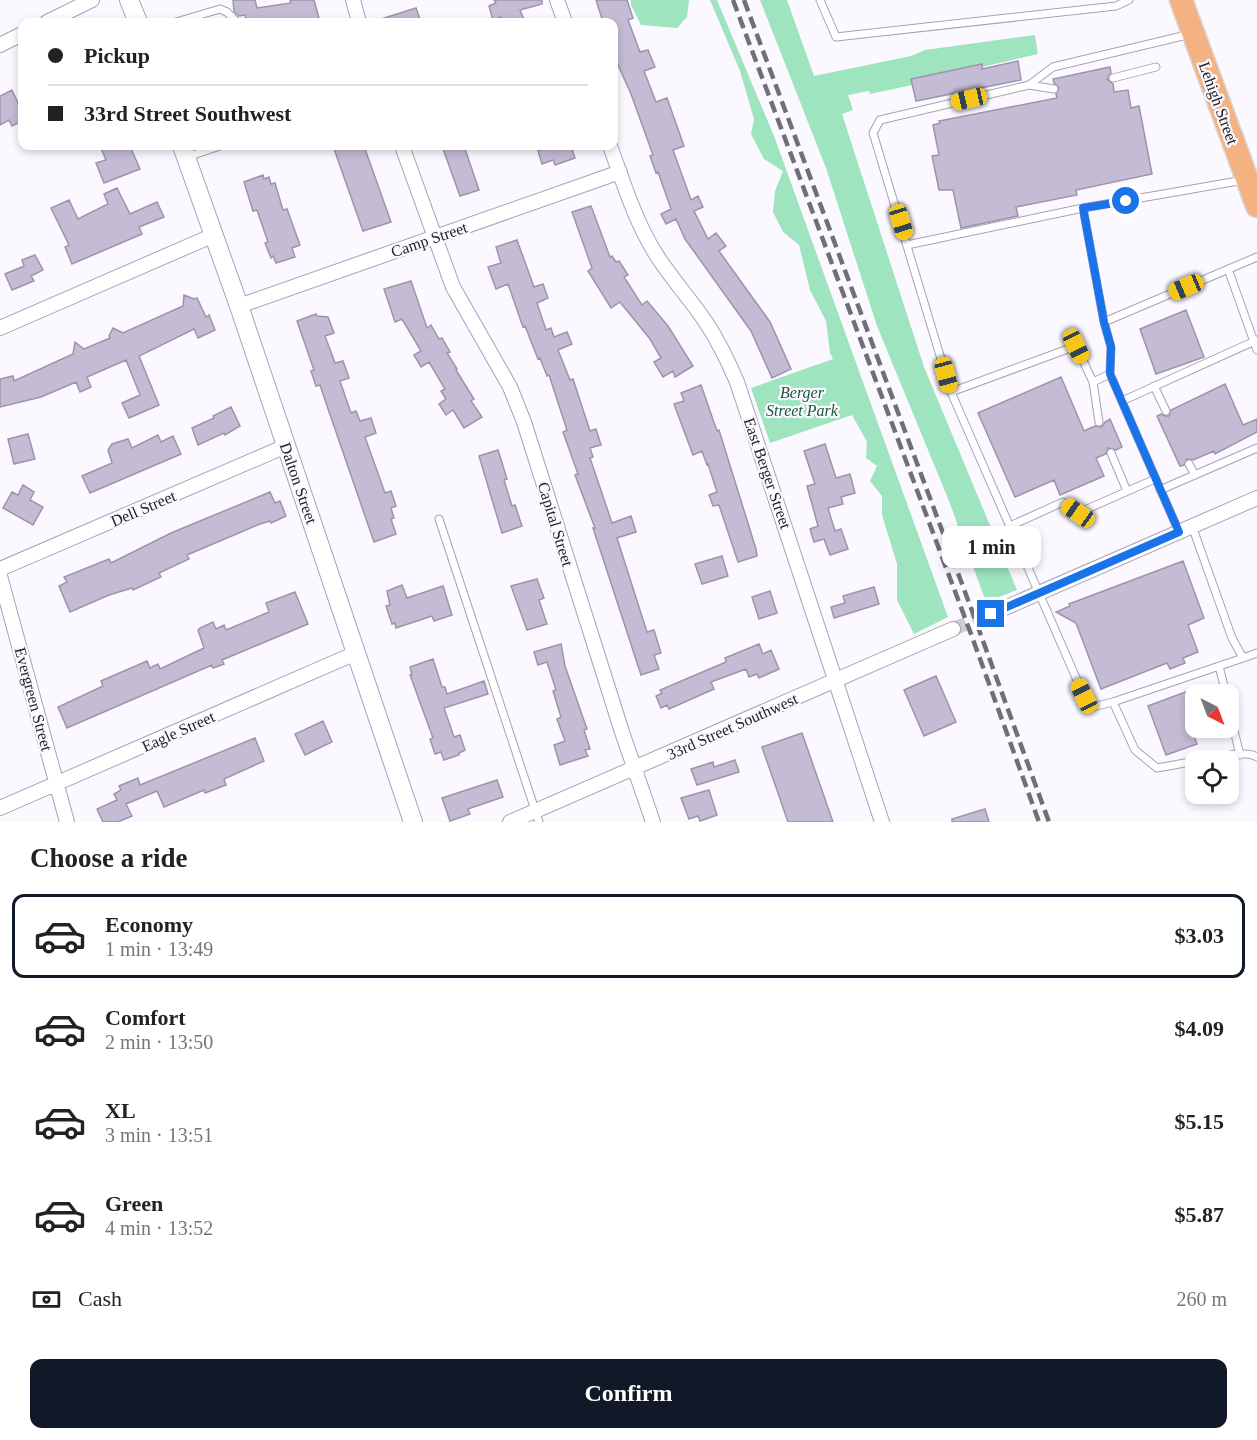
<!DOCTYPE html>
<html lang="en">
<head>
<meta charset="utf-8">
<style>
	body { margin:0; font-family:Georgia,serif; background:#f6f6f6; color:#222; height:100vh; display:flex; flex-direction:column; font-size:22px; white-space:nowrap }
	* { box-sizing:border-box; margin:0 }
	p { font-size:20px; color:#767676 }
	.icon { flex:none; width:33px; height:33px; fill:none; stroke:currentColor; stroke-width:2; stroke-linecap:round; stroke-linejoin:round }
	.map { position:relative; height:822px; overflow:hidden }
	.details { display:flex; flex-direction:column; background:#fff; flex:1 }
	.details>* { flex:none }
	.hud { position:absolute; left:18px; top:18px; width:600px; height:132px; border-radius:12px; box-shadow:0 3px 9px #0003; display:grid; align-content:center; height:132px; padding:0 30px; background:#fff }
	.needle { width:39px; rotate:138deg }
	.tools { position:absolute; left:1185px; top:684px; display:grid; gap:12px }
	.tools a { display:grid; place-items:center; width:54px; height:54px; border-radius:12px; background:#fff; box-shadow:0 3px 9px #0003; font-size:30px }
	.end { position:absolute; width:27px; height:27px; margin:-14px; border:8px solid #1a73e8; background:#fff; box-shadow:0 0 0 3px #fff }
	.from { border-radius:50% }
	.bubble { position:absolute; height:42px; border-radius:12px; background:#fff; box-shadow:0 3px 9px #0003; font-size:20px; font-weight:700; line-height:42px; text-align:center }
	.car { position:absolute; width:18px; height:36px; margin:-18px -9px; border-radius:8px; box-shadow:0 0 4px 2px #0007; background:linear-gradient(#f5c518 24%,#345 0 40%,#f5c518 0 76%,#345 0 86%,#f5c518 0) }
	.hud b { display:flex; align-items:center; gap:21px; height:57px; font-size:22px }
	.hud b+b { border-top:2px solid #e0e0e0 }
	.hud i { width:15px; height:15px; background:#222 }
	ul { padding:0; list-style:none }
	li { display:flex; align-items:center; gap:18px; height:84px; margin:0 12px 9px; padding:0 18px; border:3px solid transparent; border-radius:12px }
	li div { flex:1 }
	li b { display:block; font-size:22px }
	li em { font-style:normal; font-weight:700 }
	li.current { border-color:#111827 }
	li>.icon { width:54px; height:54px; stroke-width:1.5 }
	h2 { padding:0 30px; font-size:27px; line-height:72px }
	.pay { display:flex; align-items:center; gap:15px; height:66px; padding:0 30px; font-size:22px }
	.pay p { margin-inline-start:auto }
	.button { display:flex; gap:12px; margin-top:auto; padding:12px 30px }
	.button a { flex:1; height:69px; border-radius:12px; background:#111827; color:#fff; font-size:24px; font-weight:700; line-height:69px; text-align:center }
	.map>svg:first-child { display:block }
	.green { fill:#9de4bf }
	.building { fill:#c4bbd4; stroke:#9d94ac; stroke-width:1.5 }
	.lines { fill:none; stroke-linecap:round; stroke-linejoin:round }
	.minor-tunnel { stroke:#d0ced4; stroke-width:14; stroke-dasharray:14 7; stroke-linecap:butt }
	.service-casing { stroke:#a9a0b9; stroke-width:9 }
	.minor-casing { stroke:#a9a0b9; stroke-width:16 }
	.secondary-casing { stroke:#a9a0b9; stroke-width:20 }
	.trunk-casing { stroke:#d7d7d8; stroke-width:25 }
	.service { stroke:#fff; stroke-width:7 }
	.minor { stroke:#fff; stroke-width:14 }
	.secondary { stroke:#fff; stroke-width:18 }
	.trunk { stroke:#f4b282; stroke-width:22 }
	.rail { stroke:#716e76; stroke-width:4.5; stroke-dasharray:12 6; stroke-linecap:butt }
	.route { stroke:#1a73e8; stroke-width:8 }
	.labels { text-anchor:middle; stroke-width:4.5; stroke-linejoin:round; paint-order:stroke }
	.street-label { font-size:16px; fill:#232029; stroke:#fbf9ff }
	.park-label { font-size:16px; font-style:italic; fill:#18573c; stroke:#fbf9ff }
</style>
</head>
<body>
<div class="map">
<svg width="1257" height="822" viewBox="0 0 1257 822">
	<rect width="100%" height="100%" fill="#fbf9ff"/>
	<path class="green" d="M631,0h58l-2,17 -10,11 -36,-3 -10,-20z
		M710,0h7l57,136 174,481 -34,17 -17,-34v-36l-15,-49v-19l-12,-15 7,-15 -11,-8 1,-16 -15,-27 -82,28 -19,-55 82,-29 -3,-6 -4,-32 -16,-31 -11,-45 -16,-13 -10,-20 2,-21 8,-20 -19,-12 -13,-25 3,-15 -14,-48z
		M760,0h27l27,76 97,-20 14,-6 110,-15 3,19 -56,13v-3l-70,21 -42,9 -1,-3 -21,4 5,15 -11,4 82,253 93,223 -31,12 -37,-101 -72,-175 -51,-158z"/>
	<path class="building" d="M233,0h22l2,8 34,-5 -1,-3h24l6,22h-74l-1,-7 -6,1 -5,-5z
		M494,0h48v4l-22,6 5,12h-22l-2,-5 -8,3 -4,-14 7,-3z
		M596,0h31l6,18 -5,2 12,32 8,-2 7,17 -11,4 12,31 11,-4 17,48 -11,4 18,50 7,-4 5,11 -9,4 14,28 8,-6 10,13 -7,5 51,71 21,47 -19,9 -21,-47 -66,-92 -9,-20 -10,5 -5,-10 10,-5 -13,-37 -2,1 -6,-17 3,-1 -22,-61 -17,-38v-34h-11z
		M416,8l5,14h-42l-1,-2z
		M1018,61l3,19 -105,21 -5,-22 71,-15v5z
		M1110,67l1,6 -4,6 6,5 1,8 14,-2 3,18 8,-2 13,68 -76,16 1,5 -61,12 2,9 -57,12 -8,-38h-14l-7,-34 7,-1 -6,-30 7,-2 -1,-2 118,-23 -1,-4 3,-6 -5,-5 -1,-4z
		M12,90l6,13 4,-2v20l-10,5 -3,-6 -9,5v-29z
		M100,146h30l10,23 -36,14 -8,-20 10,-3z
		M333,146h31l27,76 -28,9z
		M442,146h22l15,44 -19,6z
		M552,146h19l4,12 -20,7 -2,-5 -11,4 -4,-13z
		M263,175l1,4 5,-2 2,7 4,-1 8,27 4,-1 13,36 -8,3 3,9 -19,6 -3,-7 -2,2 -6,-15 3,-1 -11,-32 -4,1 -9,-29z
		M117,188l13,26 27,-12 7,15 -25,10 3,7 -70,30 -7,-17 4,-2 -18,-37 18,-8 9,19 30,-15 -4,-10z
		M591,206l19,51 2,-1 4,6 3,-1 9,14 -4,2 18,28 5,-4 21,25 25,40 -18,11 -2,-6 -10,6 -9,-15 7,-4 -11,-19 -30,-37 -9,6 -23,-37 4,-3 -20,-56z
		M517,240l17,47 9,-3 5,14 -11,5 9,27 5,-2 3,9 13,-5 5,12 -14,6 12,30 3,-1 17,52 6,-2 5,16 -11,3 3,9 -3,1 22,65 19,-7 5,16 -19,6 30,94 7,-2 7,23 -7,2 5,14 -18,6 -48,-147h2l-20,-53 3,-1 -15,-42 4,-2 -18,-55 -2,1 -7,-18 -2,1 -13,-33 -2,1 -15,-43 -12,5 -8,-22 13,-4 -5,-16z
		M35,255l8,15 -12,6 3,5 -22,9 -7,-16 19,-8 -2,-6z
		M411,281l16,47 4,-3 8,14 3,-1 8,14 -3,1 10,16 -1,1 18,29 -3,2 11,16 -18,11 -11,-18 -7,5 -7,-11 7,-5 -5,-8 4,-2 -16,-27 -8,5 -7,-12 7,-4 -19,-32 -7,3 -11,-33z
		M184,295l10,4 3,-1 9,19 3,-2 6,15 -17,8 -4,-9 -55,27 20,49 -30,13 -7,-15 18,-8 -14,-35 -39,17 4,10 -11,5 -4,-10 -35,15 -41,10v-28l13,-3 1,5 59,-27 2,-12 9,7 26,-11 -1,-2 4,-8 10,5 60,-27z
		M1186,310l18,47 -48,17 -16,-45z
		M316,314l1,2 11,1 6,16 -9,3 10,27 8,-2 6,17 -9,3 11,32 5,-2 4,10 11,-3 5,15 -11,4 20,56 6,-2 5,15 -5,2 3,10 -3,1 5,15 -22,8 -48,-139 -6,-18 -4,1 -5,-15 3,-1 -17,-49z
		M1061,377l23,54 11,-5 7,1 3,-5 5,-3 12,28 -6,3 -8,-2 -2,6 -10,4 8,18 -44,19 -6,-15 -39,17 -37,-84z
		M1225,384l18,41 14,-6v13l-42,22 -1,-3 -21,9 -6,-1 -3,6 -4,1 -23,-50 4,-2 4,2h4l2,-6z
		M701,385l16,46 2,-1 37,119 1,7 -19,6 -19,-57 -6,1 -4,-11 8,-3 -9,-28 -1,1 -5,-14 -9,4 -19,-51 10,-3 -3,-8z
		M231,407l9,19 -15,9 -1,-2 -26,12 -6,-17 22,-10 -1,-2z
		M28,434l7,25 -21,5 -6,-25z
		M158,435l3,7 12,-6 8,18 -91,39 -8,-17 30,-13 -4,-13 4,-6 16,-5 4,9z
		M825,444l11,34 14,-4 5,19 -14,4 2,7 -15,4 7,23 6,-2 7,20 -18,6 -6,-16 -10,3 -4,-13 8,-3 -11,-40 8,-2 -11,-33z
		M498,450l9,29 -3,1 8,26 3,-1 7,21 -20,7 -23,-77z
		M23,485l11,7 -4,8 13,7 -10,18 -30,-17 9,-16 6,3z
		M270,492l5,11 5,-2 6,15 -15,7 -1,-2 -10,3 -73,31 2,4 -30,14 2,4 -28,13 -1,-2 -23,7 -39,17 -11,-26 8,-4 -3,-5 45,-18 2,4 60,-30z
		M722,556l6,20 -26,8 -7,-20z
		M1183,561l21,57 -16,7 10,27 -15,6 2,5 -15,6 -3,-6 -66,26 -25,-66 -20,-11 14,-6 -1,-2z
		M537,579l7,19 -5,2 8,24 -20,6 -16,-44z
		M402,585l5,13 36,-12 9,29 -18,6 -2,-5 -36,12 -1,-5 -3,1 -6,-18 4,-1 -3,-14z
		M874,587l5,17 -45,14 -3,-11 14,-4 -2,-7z
		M770,591l7,22 -18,6 -7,-22z
		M295,592l13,32 -86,36 2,4 -11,4 -1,-3 -145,63 -9,-21 45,-21 -2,-5 46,-20 3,7 8,-4 2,5 44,-21 -6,-18 2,-2 13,-6 3,7 8,-4 2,5 43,-18 -3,-9z
		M561,644l4,22 22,63 -3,1 6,19 -5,1 3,6 -28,9 -6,-20 11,-4 -8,-22 4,-2 -8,-26 3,-1 -9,-28 -9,3 -4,-13z
		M759,644l4,10 8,-4 8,19 -20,9 -2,-4 -8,3 -3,-8 -35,13 3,7 -45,20 -2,-4 -6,3 -5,-12 6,-3 -2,-3 66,-28 -1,-4z
		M433,659l9,28h3l2,7 37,-13 4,13 -44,14 10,29 6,-2 5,15 -6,3v2l-15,5 -3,-8 -6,2 -5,-15 3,-1 -23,-63h2l-2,-8z
		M936,676l20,46 -32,14 -20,-46z
		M1196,688v32l-7,2 8,22 -31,11 -18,-49z
		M323,721l9,21 -27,13 -10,-21z
		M802,733l16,46 15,43h-45l-26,-75z
		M255,738l9,23 -40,18 2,6 -21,8 -1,-3 -40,17 -7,-16 -31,13 6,12 -14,6h-15l-6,-13 20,-9 -3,-6 7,-4 -2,-4 19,-8 2,7z
		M735,760l4,12 -42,13 -6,-16 22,-7 1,5z
		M497,780l6,17 -35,12 2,5 -20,7 -8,-23z
		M709,790l8,25 -17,6 -2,-5 -9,3 -8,-21z
		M985,809l4,13h-37v-3z"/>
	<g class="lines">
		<path class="minor-tunnel" d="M953,629l38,-15"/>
		<defs>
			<path id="service" d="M820,0l16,37 280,-31 13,-6
				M176,22l44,-13 7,3 10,10
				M1191,34l-138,33 -24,18 -149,35 -7,13 78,259 133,304 9,11 20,-5 130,-44
				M1113,78l43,-11
				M1029,85l25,4
				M187,157l33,-11
				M1083,208l21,114 7,25 -1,27 69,158
				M907,245l176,-37 161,-28
				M1228,269l29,81
				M1104,322l153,-65
				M1093,382l6,40
				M1154,386l12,25
				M951,392l125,-46 17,36 17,-8
				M1122,401l135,-61
				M1111,453l16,38
				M1189,464l6,11
				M1160,490l97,-42
				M439,519l100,303
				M1010,526l53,-24 15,11 77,-34
				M1192,526l40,112 11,20 14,-5
				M1219,666l7,28
				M1113,702l22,48 22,18 39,-7
				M1228,706l12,49
				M1199,760c14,-2 46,-11 58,-3"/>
			<path id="minor" d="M353,0l6,22
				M557,0l8,22
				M47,22l45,-22
				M0,45l22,-11
				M402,146l51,141 57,100 14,35 98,310 31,90
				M610,146c13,35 24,72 44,105 15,25 35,46 51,70 13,19 23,40 32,61l145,440
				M239,306l381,-134
				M0,328l214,-93
				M0,569l286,-123
				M0,576l67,246
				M991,614l266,-116
				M0,808l356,-155
				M510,822l443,-193"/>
			<path id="secondary" d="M129,0l9,22
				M182,146l57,160 174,516"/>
			<path id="trunk" d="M1181,0l76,206"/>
		</defs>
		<use href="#service" class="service-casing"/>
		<use href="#minor" class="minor-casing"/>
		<use href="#secondary" class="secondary-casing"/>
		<use href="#trunk" class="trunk-casing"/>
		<use href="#service" class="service"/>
		<use href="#minor" class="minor"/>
		<use href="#secondary" class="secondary"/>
		<use href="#trunk" class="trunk"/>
		<path class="rail" d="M733,0l238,634 68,188
			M744,0l227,608 78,214"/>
	</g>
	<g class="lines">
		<path class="route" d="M991,614l188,-82 -69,-158 1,-27 -7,-25 -21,-114 43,-7"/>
	</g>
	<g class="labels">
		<g class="street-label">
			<text transform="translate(1219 103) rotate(70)" y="6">Lehigh Street</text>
			<text transform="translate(429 239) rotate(-19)" y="6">Camp Street</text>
			<text transform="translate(768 473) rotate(71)" y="6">East Berger Street</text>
			<text transform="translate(299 483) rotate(71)" y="6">Dalton Street</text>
			<text transform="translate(143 508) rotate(-23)" y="6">Dell Street</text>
			<text transform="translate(556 524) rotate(73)" y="6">Capital Street</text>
			<text transform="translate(34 699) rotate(75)" y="6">Evergreen Street</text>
			<text transform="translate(732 726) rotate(-24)" y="6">33rd Street Southwest</text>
			<text transform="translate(178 731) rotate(-24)" y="6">Eagle Street</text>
		</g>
		<g class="park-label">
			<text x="802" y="398">Berger<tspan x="802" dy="18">Street Park</tspan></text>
		</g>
	</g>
</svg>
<div class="tools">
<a><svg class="needle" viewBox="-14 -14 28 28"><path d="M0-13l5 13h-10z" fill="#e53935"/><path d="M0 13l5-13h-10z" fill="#767676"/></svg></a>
<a><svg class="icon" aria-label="locate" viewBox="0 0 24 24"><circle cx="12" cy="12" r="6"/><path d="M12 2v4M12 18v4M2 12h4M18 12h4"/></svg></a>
</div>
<i class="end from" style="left:1126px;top:201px"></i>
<i class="end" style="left:991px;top:614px"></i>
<div class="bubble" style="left:942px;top:526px;width:99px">1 min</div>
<i class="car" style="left:969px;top:99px;rotate:257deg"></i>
<i class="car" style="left:901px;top:222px;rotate:163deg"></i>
<i class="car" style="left:1186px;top:287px;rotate:247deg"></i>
<i class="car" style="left:1076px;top:346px;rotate:154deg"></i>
<i class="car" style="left:946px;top:375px;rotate:165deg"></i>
<i class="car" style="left:1078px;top:513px;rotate:305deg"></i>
<i class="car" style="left:1084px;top:696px;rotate:334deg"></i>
<div class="hud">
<b><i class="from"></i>Pickup</b>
<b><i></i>33rd Street Southwest</b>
</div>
</div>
<section class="details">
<h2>Choose a ride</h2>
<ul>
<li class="current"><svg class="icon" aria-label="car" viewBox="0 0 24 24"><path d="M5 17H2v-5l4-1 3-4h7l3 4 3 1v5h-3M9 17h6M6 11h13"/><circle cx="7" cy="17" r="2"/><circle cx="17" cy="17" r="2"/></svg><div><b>Economy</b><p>1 min · 13:49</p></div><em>$3.03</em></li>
<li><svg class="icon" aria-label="car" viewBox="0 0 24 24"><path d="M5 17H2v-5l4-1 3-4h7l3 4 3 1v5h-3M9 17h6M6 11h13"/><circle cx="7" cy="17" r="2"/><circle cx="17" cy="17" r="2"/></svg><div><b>Comfort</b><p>2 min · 13:50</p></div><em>$4.09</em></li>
<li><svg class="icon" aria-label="car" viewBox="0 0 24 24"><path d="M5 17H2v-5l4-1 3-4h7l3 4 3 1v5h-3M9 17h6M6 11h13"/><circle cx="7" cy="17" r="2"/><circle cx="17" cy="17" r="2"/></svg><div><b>XL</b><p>3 min · 13:51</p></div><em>$5.15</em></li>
<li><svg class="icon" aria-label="car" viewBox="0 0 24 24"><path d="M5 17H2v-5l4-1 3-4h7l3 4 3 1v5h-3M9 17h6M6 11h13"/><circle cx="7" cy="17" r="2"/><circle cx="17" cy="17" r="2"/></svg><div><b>Green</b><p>4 min · 13:52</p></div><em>$5.87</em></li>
</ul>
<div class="pay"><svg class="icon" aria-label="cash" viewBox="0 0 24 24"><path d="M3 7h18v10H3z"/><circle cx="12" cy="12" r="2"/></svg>Cash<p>260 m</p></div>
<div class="button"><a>Confirm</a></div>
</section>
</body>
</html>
